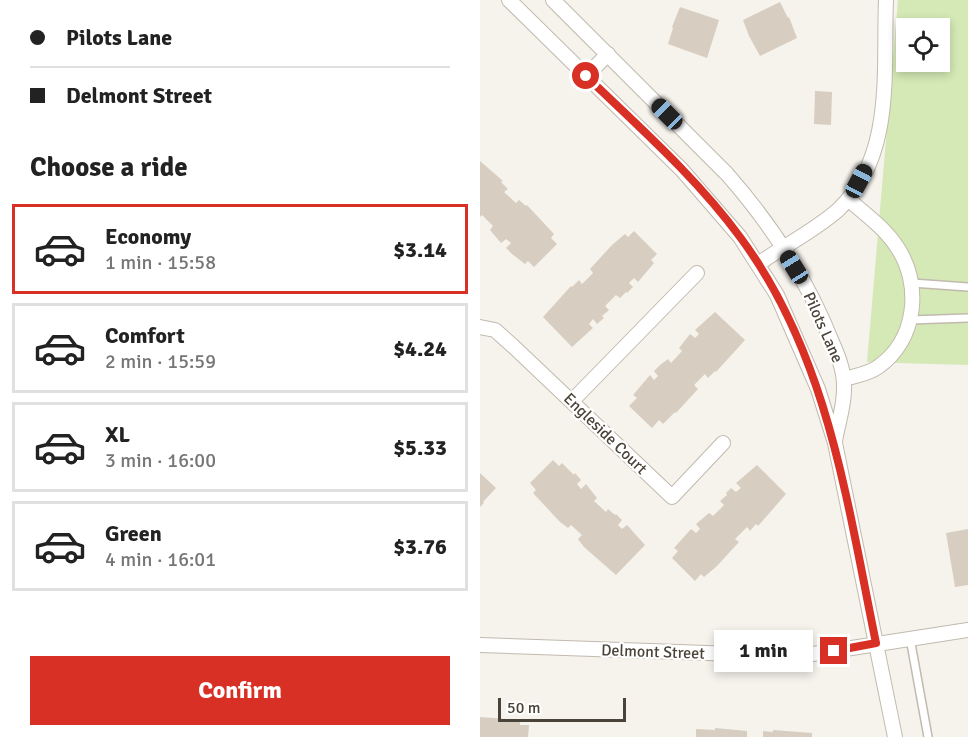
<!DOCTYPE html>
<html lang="en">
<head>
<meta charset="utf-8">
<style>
	body { margin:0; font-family:Signika,sans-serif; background:#f6f6f6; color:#222; height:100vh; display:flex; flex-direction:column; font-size:22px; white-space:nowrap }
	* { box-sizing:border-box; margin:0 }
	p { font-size:20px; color:#767676 }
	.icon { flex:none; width:33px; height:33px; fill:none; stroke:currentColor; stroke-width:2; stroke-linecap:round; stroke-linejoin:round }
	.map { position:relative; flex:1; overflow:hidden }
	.sheet { display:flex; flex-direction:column; background:#fff; width:480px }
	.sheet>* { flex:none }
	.guide { display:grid; align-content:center; height:132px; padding:0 30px; background:#fff }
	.buttons { position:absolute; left:416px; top:18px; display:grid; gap:12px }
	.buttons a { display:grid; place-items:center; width:54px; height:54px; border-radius:0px; background:#fff; box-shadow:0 3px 9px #0003; font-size:30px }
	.scale { position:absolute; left:18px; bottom:15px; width:128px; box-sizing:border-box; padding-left:6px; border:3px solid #4a4339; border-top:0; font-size:16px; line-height:21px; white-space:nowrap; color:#4a4339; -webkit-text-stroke:4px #fff; paint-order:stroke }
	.end { position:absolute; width:27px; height:27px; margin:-14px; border:8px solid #d93025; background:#fff; box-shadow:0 0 0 3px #fff }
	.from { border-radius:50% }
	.bubble { position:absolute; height:42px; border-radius:0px; background:#fff; box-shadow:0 3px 9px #0003; font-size:20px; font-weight:700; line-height:42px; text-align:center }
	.car { position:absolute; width:18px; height:36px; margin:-18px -9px; border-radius:8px; box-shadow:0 0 4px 2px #0007; background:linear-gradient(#222 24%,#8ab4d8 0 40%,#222 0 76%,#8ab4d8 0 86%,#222 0) }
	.guide b { display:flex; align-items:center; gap:21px; height:57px; font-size:22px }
	.guide b+b { border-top:2px solid #e0e0e0 }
	.guide i { width:15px; height:15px; background:#222 }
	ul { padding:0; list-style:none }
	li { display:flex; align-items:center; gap:18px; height:90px; margin:0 12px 9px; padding:0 18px; border:3px solid #e0e0e0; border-radius:0px }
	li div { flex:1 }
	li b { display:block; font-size:22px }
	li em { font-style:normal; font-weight:700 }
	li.on { border-color:#d93025 }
	li>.icon { width:54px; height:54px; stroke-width:1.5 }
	h2 { padding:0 30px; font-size:27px; line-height:72px }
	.action { display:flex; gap:12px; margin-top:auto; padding:12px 30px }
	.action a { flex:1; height:69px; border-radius:0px; background:#d93025; color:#fff; font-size:24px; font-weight:700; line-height:69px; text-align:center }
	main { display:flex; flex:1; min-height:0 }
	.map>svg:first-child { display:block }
	.green { fill:#d4e9b5; fill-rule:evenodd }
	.building { fill:#d7cec1 }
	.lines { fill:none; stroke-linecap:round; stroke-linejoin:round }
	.lane-casing { stroke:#c1baae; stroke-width:10 }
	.street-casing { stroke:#c1baae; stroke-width:16 }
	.lane { stroke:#fff; stroke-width:7 }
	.street { stroke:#fff; stroke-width:14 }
	.route { stroke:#d93025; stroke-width:8 }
	.labels { text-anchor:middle; stroke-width:4.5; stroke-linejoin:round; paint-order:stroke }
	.street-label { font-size:16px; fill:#4a4339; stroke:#fff }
</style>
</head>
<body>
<main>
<section class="sheet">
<div class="guide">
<b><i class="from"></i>Pilots Lane</b>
<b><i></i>Delmont Street</b>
</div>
<h2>Choose a ride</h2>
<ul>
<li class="on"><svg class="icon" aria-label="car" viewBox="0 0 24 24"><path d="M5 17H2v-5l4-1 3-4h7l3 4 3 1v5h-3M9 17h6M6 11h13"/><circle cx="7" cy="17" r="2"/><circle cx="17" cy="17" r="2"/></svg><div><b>Economy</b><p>1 min · 15:58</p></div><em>$3.14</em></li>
<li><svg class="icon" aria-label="car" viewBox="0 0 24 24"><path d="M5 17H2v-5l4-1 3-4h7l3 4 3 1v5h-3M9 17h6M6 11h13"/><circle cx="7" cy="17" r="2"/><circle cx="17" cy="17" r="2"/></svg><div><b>Comfort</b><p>2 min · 15:59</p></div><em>$4.24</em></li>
<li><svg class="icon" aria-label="car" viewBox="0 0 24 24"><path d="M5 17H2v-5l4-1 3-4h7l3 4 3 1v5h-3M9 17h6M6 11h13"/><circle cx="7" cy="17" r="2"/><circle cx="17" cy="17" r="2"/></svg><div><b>XL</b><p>3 min · 16:00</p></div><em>$5.33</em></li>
<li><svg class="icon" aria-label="car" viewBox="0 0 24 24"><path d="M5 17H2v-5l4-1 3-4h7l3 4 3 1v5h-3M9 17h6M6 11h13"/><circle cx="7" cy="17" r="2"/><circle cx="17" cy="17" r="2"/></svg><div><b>Green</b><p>4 min · 16:01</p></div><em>$3.76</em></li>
</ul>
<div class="action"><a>Confirm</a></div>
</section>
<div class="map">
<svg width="488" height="737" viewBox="0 0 488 737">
	<rect width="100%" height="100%" fill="#f6f2ec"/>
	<path class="green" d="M418,0h70v365l-101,-3zM426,28h33v34h-33z"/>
	<path class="building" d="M300,2l8,16 1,-1 8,21 -37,18 -11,-20 -6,-16z
		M200,7l39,13 -12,38 -39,-14 5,-16 -1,-1z
		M335,91l17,1 -1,33 -17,-1z
		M0,161l23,20 -2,1 7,7 -4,3 12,11 3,-3 7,6 1,-1 27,29 -3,4 6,6 -23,23 -6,-6 -3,3 -13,-10 -6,-6 5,-5 -5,-4 -5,4 -11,-13 3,-4 -11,-11 -2,2z
		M154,231l23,23 -6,6 3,3 -16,19 -4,-4 -5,5 4,4 -6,6 -1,-1 -6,6 -4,-3 -11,11 4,4 -7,6 2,2 -7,6 -4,-5 -4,5 4,4 -21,19 -29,-30 28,-31 1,1 7,-7 3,4 11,-11 -3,-4 22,-24 13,-11 3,3z
		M235,312l30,28 -29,32 -1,-1 -7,7 -3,-4 -11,11 4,4 -22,24 -1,-1 -12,12 -4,-4 -7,8 -23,-22 8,-8 -4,-3 17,-20 4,5 4,-4 -4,-5 6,-6 8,-6 3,4 11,-12 -3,-3 11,-14 5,4 4,-4 -4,-4z
		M73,460l6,6 3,-3 12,12 1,-2 6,7 -4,4 4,5 5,-5 11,14 -3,3 12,11 2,-3 7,6 1,-1 6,6 -4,5 4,4 5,-4 18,20 -29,30 -32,-28 -6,-8 4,-4 -11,-10 -3,3 -8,-6 -27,-29 3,-3 -6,-7z
		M277,465l29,29 -28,32 -2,-2 -6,7 -3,-4 -12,12 4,3 -22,24 -13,11 -3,-3 -6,7 -23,-23 6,-7 -4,-3 17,-19 5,4 4,-4 -4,-5 13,-11 4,3 11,-11 -4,-4 7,-6 -1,-2 5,-5 5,4 5,-4 -5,-5z
		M0,473l16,15 -13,14 1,1 -4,4z
		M488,529v56l-13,2 -9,-54z
		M0,717l40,3v5h9l-1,12h-48z
		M235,728l32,3v6h-51v-8l19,1z
		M293,730l39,3v4h-49v-6l10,1z"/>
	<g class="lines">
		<defs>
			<path id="lane" d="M432,283l56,4
				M430,320l58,-2
				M430,638l18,99"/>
			<path id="street" d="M29,0l173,170 58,67 37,58 41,94 17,54 60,294
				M73,0l174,174c43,49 81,107 105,168 6,14 12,28 12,44 1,18 -6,37 -9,55
				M106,76l22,-22
				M278,264c26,-18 56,-33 80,-54 57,-54 45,-140 48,-210
				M0,327l15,3 19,17 158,150 51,-54
				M364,379c11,-3 24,-5 34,-12 39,-27 44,-83 19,-120 -12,-19 -32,-33 -49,-48
				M92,401l125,-128
				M0,645l310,11 23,-2 155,-24"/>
		</defs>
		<use href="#lane" class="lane-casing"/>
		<use href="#street" class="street-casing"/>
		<use href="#lane" class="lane"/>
		<use href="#street" class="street"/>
	</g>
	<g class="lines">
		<path class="route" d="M106,76c53,51 110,101 154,161 88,118 107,265 136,406l-42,8"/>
	</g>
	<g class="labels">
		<g class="street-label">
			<text transform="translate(344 327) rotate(66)" y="6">Pilots Lane</text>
			<text transform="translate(126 433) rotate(44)" y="6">Engleside Court</text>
			<text transform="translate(173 651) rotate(2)" y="6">Delmont Street</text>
		</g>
	</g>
</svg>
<div class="buttons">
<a><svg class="icon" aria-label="locate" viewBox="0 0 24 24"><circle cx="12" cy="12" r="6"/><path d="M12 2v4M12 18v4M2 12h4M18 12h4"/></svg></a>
</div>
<div class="scale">50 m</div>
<i class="end from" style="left:106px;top:76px"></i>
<i class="end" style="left:354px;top:651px"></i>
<div class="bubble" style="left:234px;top:630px;width:99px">1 min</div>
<i class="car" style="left:187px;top:114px;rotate:315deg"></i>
<i class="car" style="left:379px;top:181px;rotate:28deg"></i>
<i class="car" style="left:314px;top:267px;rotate:328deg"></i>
</div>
</main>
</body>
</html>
